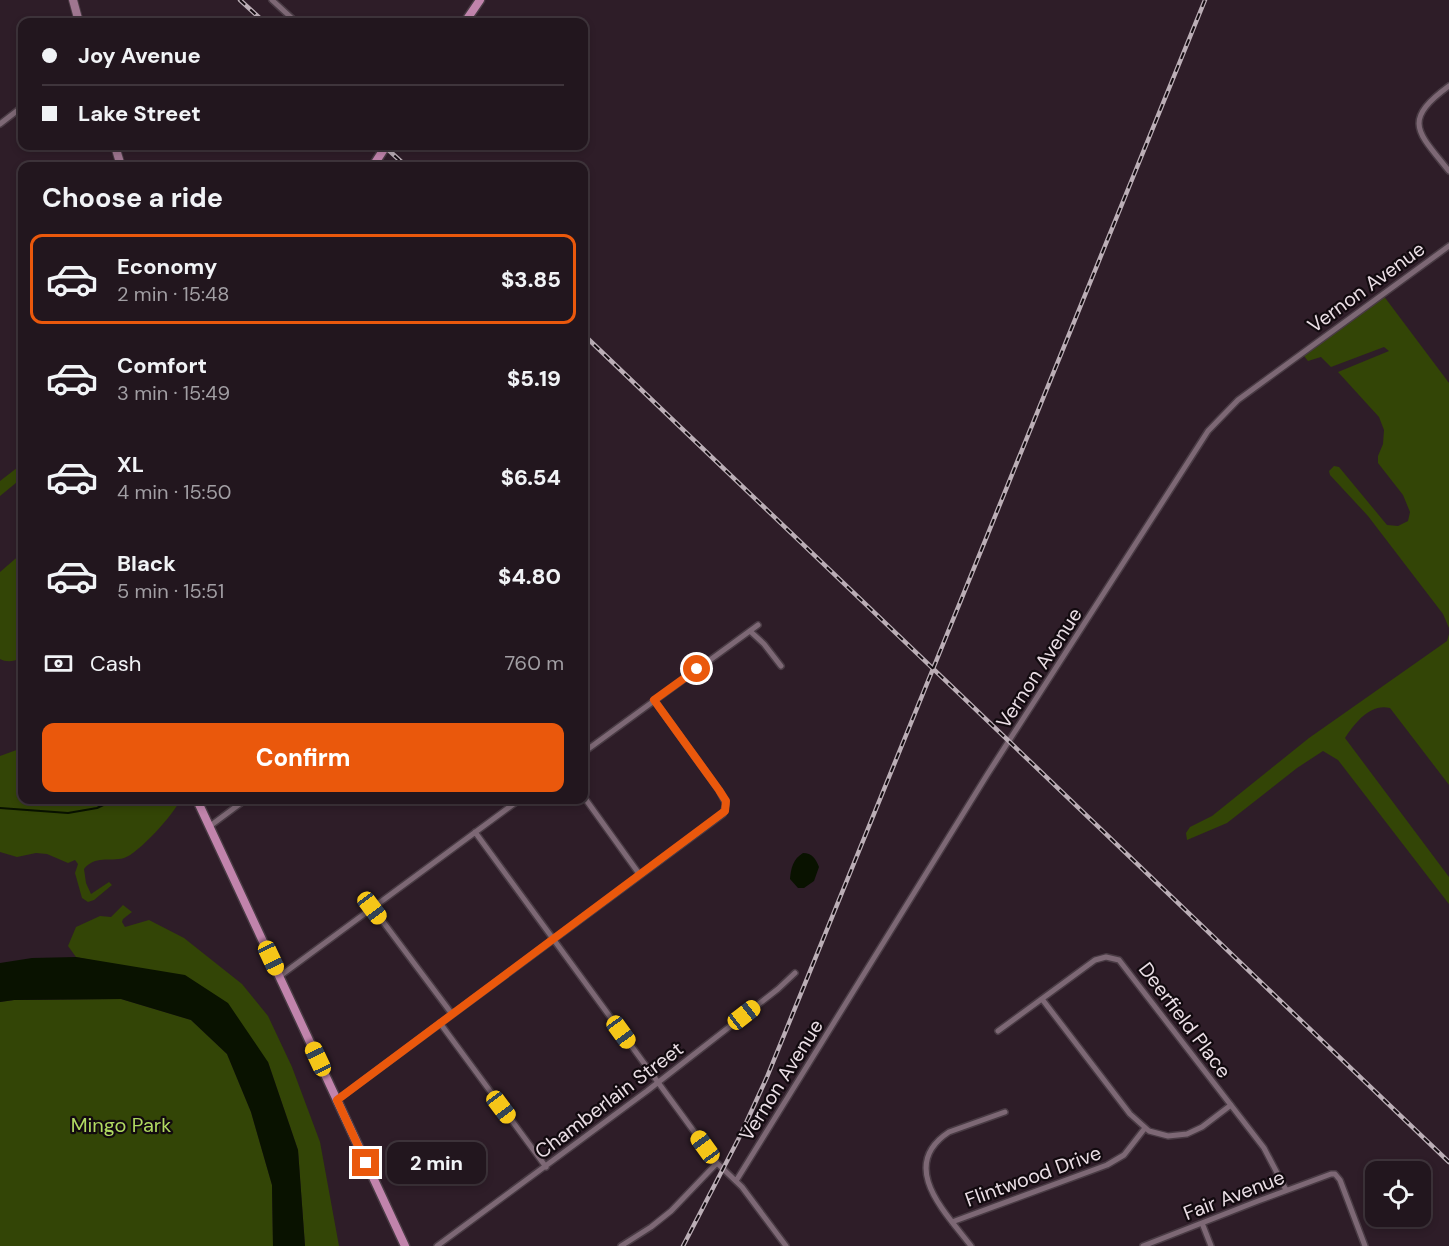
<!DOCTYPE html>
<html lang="en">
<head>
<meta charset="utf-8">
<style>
	body { margin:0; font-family:"DM Sans",sans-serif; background:#2e232b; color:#f1f3f6; height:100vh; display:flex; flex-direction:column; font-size:22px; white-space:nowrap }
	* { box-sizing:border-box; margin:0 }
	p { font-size:20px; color:#a29fa4 }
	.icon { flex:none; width:33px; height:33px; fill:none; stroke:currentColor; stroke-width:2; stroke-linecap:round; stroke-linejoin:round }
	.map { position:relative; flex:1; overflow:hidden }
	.side { position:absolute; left:18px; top:162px; width:570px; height:642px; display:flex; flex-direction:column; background:#22161e; border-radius:12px; box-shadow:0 3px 9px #0003,0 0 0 2px #3f353c }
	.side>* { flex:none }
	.guide { position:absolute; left:18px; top:18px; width:570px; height:132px; border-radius:12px; box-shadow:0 3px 9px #0003,0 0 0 2px #3f353c; display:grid; align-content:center; height:132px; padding:0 24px; background:#22161e }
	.fabs { position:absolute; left:1365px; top:1161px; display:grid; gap:12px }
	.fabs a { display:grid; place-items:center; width:66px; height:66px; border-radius:12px; background:#22161e; box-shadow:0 3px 9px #0003,0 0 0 2px #3f353c; font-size:30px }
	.end { position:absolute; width:27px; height:27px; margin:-14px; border:8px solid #ea580c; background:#fff; box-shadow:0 0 0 3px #fff }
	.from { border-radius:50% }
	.bubble { position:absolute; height:42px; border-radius:12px; background:#22161e; box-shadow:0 3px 9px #0003,0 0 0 2px #3f353c; font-size:20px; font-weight:800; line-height:42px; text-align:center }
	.car { position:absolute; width:18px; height:36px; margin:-18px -9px; border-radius:8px; box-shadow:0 0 4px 2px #0007; background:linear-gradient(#f5c518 24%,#345 0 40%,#f5c518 0 76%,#345 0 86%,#f5c518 0) }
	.guide b { display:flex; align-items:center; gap:21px; height:57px; font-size:22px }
	.guide b+b { border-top:2px solid #3f353c }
	.guide i { width:15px; height:15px; background:#f1f3f6 }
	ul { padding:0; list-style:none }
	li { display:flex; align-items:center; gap:18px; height:90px; margin:0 12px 9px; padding:0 12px; border:3px solid transparent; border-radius:12px }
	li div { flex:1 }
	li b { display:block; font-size:22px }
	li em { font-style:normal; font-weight:800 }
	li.on { border-color:#ea580c }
	li>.icon { width:54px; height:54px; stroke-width:1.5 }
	h2 { padding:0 24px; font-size:27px; line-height:72px }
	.pay { display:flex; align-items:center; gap:15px; height:66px; padding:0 24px; font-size:22px }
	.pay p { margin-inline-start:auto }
	.action { display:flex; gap:12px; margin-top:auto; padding:12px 24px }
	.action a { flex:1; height:69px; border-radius:12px; background:#ea580c; color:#fff; font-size:24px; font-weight:800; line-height:69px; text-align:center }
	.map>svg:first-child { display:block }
	.green { fill:#334506 }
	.water { fill:#091200 }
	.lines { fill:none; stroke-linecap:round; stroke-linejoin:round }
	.stream { stroke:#091200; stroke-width:2 }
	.street-casing { stroke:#493b44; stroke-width:8 }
	.secondary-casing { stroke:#493b44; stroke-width:10 }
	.primary-casing { stroke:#493b44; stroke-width:11 }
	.street { stroke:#7d6875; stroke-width:5 }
	.secondary { stroke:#9f7690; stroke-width:8 }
	.primary { stroke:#c184ac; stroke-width:8 }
	.rail-casing { stroke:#bbaeb6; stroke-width:4.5 }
	.rail { stroke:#120a0f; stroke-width:2; stroke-dasharray:7; stroke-linecap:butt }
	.route { stroke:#ea580c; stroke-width:8 }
	.labels { text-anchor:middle; stroke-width:4.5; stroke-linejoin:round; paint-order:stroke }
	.street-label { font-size:20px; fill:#eadee5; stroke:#120a0f }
	.park-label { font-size:20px; fill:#b0d961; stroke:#120a0f }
</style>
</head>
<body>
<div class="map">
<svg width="1449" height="1246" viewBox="0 0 1449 1246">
	<rect width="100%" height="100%" fill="#2e1d28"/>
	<path class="green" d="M1383,295l66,88v245l-6,-14 -75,-98 -38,-41 -1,-4 5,-5 5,1 48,58 11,1 10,-5 2,-9 -7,-17 -25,-32v-7l5,-12 1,-14 -5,-13 -41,-45 51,-21 -5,-4 -53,20 -10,-10 -13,4 -4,-5 1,-3z
		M22,464v14l-22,18v-15z
		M22,553v105c-7,3 -15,5 -22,1v-87z
		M1449,634v151l-59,-77c-20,-5 -35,15 -45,30l104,139v27l-111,-144 -15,-9 -26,17 -70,55 -40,17 -1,-7 4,-6 22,-11 97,-78 138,-97z
		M22,748v52h158c-5,13 -42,54 -56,58 -15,4 -29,-3 -40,11l2,14 5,11 18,-12 3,3 -18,15 -6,2 -6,-4 -7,-25 3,-9 -3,-4 -7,3 -21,-9 -11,-1 -19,4 -17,-5v-96z
		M123,905l9,7 -9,7 -1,3 3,5 24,-7 35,18 58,46 26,32 24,51 28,75 19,104h-34l-7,-96 -30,-88 -168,-100 -24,-5 -8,-11 8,-19 24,-11 11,1z
		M121,999l70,21 36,34 24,58 21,73 1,61h-273v-244l14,-2z"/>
	<path class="water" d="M803,853c9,0 13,6 16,14l-5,14 -10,7h-6l-8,-9c1,-11 3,-20 13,-26z
		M76,957l109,18 43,28 40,59 30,88 7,96h-32l-1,-61 -21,-73 -24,-58 -36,-34 -70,-21 -107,1 -14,2v-39l32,-5z"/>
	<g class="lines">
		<path class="stream" d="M584,433l3,11 -3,8
			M0,808l68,5 29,-5 17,-8"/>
		<defs>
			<path id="street" d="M272,0l24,22
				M1449,86c-48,35 -31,46 0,85
				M0,124l22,-17
				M750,631l14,13 17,22
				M584,752l174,-127
				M584,797l56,78
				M210,826l35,-26
				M475,832l242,331 25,24 44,59
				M372,907l80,107
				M280,976l239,-176
				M1042,999l88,115 19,17 19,5 19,-2 15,-7 29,-22
				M440,1023l106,144
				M998,1031l97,-71 11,-3 13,3 145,188 22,42
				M337,1100l386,-286 3,-10 -7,-14 -65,-90
				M736,1181l251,-406 221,-344 30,-31 211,-154
				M952,1222l155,-57 17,-10 21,-27
				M1202,1223l9,23
				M437,1246l210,-155 131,-102 17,-16
				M621,1246l30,-19 20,-16 46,-48
				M971,1246c-25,-33 -74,-80 -22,-114l56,-20
				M1143,1246l115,-45 73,-27h4l5,6 25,66"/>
			<path id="secondary" d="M73,0l6,22
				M115,146l6,20"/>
			<path id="primary" d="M465,22l15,-22
				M373,166l13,-20
				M197,800l208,446"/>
		</defs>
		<use href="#street" class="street-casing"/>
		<use href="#secondary" class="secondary-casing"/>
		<use href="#primary" class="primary-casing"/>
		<use href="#street" class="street"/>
		<use href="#secondary" class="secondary"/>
		<use href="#primary" class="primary"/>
		<defs>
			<path id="rail" d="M240,0l24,22
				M384,146l22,20
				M584,335l865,827
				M683,1246l57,-110 27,-59 438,-1077"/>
		</defs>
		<use href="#rail" class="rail-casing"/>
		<use href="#rail" class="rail"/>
	</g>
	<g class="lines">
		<path class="route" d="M366,1163l-29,-63 388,-289 1,-10 -7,-11 -65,-90 43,-31"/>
	</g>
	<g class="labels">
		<g class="street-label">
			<text transform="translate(1366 287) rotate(-36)" y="7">Vernon Avenue</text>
			<text transform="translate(1039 668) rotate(-57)" y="7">Vernon Avenue</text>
			<text transform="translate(1185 1020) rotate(53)" y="7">Deerfield Place</text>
			<text transform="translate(781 1080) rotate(-58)" y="7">Vernon Avenue</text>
			<text transform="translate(609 1100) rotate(-37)" y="7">Chamberlain Street</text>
			<text transform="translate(1033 1176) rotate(-20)" y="7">Flintwood Drive</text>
			<text transform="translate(1234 1195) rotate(-21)" y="7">Fair Avenue</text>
		</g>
		<g class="park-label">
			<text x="121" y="1132">Mingo Park</text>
		</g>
	</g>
</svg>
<div class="fabs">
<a><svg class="icon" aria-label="locate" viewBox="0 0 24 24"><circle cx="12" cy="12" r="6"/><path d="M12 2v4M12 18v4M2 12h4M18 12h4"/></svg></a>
</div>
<i class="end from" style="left:697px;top:669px"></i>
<i class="end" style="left:366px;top:1163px"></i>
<div class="bubble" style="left:387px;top:1142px;width:99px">2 min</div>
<i class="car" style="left:372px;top:908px;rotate:143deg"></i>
<i class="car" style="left:271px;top:958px;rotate:155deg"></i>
<i class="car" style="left:744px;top:1015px;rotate:52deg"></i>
<i class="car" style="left:621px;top:1032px;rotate:144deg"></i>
<i class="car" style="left:318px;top:1059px;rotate:335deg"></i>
<i class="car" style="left:501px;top:1107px;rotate:143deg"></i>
<i class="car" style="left:705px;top:1147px;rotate:324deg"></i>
<div class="guide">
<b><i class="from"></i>Joy Avenue</b>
<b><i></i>Lake Street</b>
</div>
<section class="side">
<h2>Choose a ride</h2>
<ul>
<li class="on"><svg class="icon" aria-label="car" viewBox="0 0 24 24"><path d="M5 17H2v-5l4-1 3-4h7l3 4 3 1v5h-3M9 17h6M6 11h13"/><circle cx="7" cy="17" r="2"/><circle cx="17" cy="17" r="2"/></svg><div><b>Economy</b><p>2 min · 15:48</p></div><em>$3.85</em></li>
<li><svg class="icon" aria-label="car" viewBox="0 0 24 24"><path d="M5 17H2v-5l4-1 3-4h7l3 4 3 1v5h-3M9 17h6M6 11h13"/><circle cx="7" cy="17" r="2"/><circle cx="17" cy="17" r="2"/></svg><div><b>Comfort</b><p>3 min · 15:49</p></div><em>$5.19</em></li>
<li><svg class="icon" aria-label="car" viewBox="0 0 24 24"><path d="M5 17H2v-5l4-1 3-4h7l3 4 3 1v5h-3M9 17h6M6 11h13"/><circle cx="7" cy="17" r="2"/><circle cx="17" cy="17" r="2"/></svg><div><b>XL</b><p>4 min · 15:50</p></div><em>$6.54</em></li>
<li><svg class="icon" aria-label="car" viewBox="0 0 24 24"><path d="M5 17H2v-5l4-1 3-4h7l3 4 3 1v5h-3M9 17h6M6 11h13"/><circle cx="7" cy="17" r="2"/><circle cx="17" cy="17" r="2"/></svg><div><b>Black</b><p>5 min · 15:51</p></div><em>$4.80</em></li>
</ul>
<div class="pay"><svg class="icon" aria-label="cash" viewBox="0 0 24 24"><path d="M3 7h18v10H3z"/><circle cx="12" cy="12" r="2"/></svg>Cash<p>760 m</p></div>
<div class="action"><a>Confirm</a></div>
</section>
</div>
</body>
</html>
